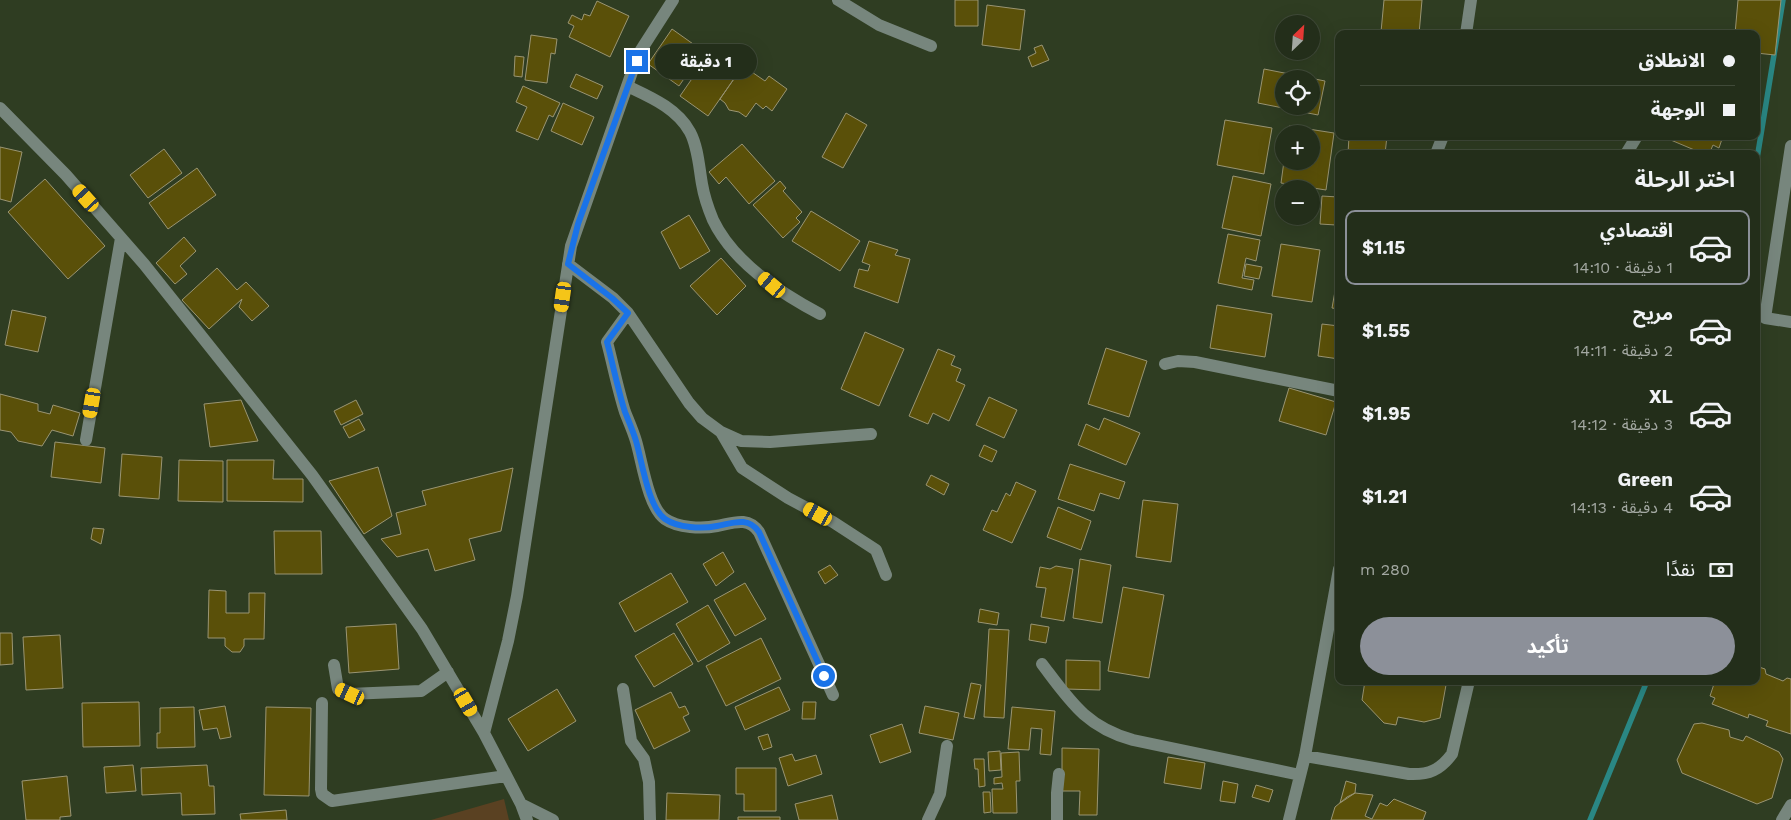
<!DOCTYPE html>
<html lang="ar">
<head>
<meta charset="utf-8">
<style>
	body { margin:0; font-family:"Work Sans","Noto Sans Arabic",sans-serif; background:#2b3623; color:#f1f3f6; direction:rtl; height:100vh; display:flex; flex-direction:column; font-size:19px; white-space:nowrap }
	* { box-sizing:border-box; margin:0 }
	p { font-size:16px; color:#a3a8a2 }
	.icon { flex:none; width:28px; height:28px; fill:none; stroke:currentColor; stroke-width:2; stroke-linecap:round; stroke-linejoin:round }
	.map { position:relative; flex:1; overflow:hidden; direction:ltr }
	.side { position:absolute; left:1335px; top:150px; width:425px; height:535px; display:flex; flex-direction:column; background:#232e1a; border-radius:10px; box-shadow:0 5px 20px #0002,0 0 0 1px #404a39; direction:rtl }
	.side>* { flex:none }
	.banner { position:absolute; left:1335px; top:30px; width:425px; height:110px; border-radius:10px; box-shadow:0 5px 20px #0002,0 0 0 1px #404a39; direction:rtl; display:grid; align-content:center; height:110px; padding:0 25px; background:#232e1a }
	.needle { width:32px; rotate:25deg }
	.buttons { position:absolute; left:1275px; top:15px; display:grid; gap:10px }
	.buttons a { display:grid; place-items:center; width:45px; height:45px; border-radius:50%; background:#232e1a; box-shadow:0 5px 20px #0002,0 0 0 1px #404a39; font-size:25px }
	.end { position:absolute; width:22px; height:22px; margin:-11px; border:6px solid #1a73e8; background:#fff; box-shadow:0 0 0 2px #fff }
	.from { border-radius:50% }
	.bubble { position:absolute; height:35px; border-radius:18px; background:#232e1a; box-shadow:0 5px 20px #0002,0 0 0 1px #404a39; font-size:16px; font-weight:700; line-height:35px; text-align:center; direction:rtl }
	.car { position:absolute; width:15px; height:30px; margin:-15px -8px; border-radius:6px; box-shadow:0 0 4px 1px #0007; background:linear-gradient(#f5c518 24%,#345 0 40%,#f5c518 0 76%,#345 0 86%,#f5c518 0) }
	.banner b { display:flex; align-items:center; gap:18px; height:48px; font-size:19px }
	.banner b+b { border-top:1px solid #404a39 }
	.banner i { width:12px; height:12px; background:#f1f3f6 }
	ul { padding:0; list-style:none }
	li { display:flex; align-items:center; gap:15px; height:75px; margin:0 10px 8px; padding:0 15px; border:2px solid transparent; border-radius:10px }
	li div { flex:1 }
	li b { display:block; font-size:19px }
	li em { font-style:normal; font-weight:700 }
	li.current { border-color:#8c9099 }
	li>.icon { width:45px; height:45px; stroke-width:1.5 }
	h2 { padding:0 25px; font-size:22px; line-height:60px }
	.pay { display:flex; align-items:center; gap:12px; height:55px; padding:0 25px; font-size:19px }
	.pay p { margin-inline-start:auto }
	.primary-button { display:flex; gap:10px; margin-top:auto; padding:10px 25px }
	.primary-button a { flex:1; height:58px; border-radius:30px; background:#8c9099; color:#fff; font-size:20px; font-weight:700; line-height:58px; text-align:center }
	.map>svg:first-child { display:block }
	.green { fill:#5a4122 }
	.lines { fill:none; stroke-linecap:round; stroke-linejoin:round }
	.stream { stroke:#2a8784; stroke-width:5.5 }
	.building { fill:#5a5009; stroke:#9a9573; fill-rule:evenodd }
	.minor { stroke:#77867d; stroke-width:12 }
	.route { stroke:#1a73e8; stroke-width:6 }
</style>
</head>
<body>
<div class="map">
<svg width="1791" height="820" viewBox="0 0 1791 820">
	<rect width="100%" height="100%" fill="#2f3d22"/>
	<path class="green" d="M504,799l5,21h-78z"/>
	<g class="lines">
		<path class="stream" d="M1756,165l27,-165
			M1590,820l57,-139"/>
	</g>
	<path class="building" d="M955,0h23v26h-23z
		M1384,0h38l-3,34 -38,-2z
		M1738,0h43l-6,55 -19,-2v-19h-21z
		M597,1l32,15 -19,41 -41,-20 5,-11 -6,-3 4,-8 10,5 2,-6 6,2z
		M987,5l38,5 -5,40 -38,-5z
		M672,29l31,22 -24,35 -31,-22z
		M531,35l26,4 -2,15 -4,-1 -4,30 -22,-3z
		M1042,45l7,15 -17,7 -4,-10 8,-4 -2,-5z
		M515,56l9,1 -2,20 -8,-1z
		M707,57l14,9 2,-3 15,10 -30,43 -28,-20z
		M743,66l22,15 4,-5 18,13 -15,22 -6,-5 -3,3 -7,-6 -10,14 -7,-5 -10,-2 -4,-7 -5,-4z
		M1264,69l61,12 -7,34 -60,-12zM1284,79h27v27h-27z
		M576,74l27,12 -6,13 -27,-12z
		M523,86l37,17 -7,14 -4,-2 -11,25 -22,-9 11,-24 -11,-5z
		M563,103l31,14 -12,28 -31,-14z
		M846,113l21,12 -24,43 -21,-11z
		M1225,120l47,8 -8,46 -47,-9z
		M1289,126l45,7 -8,57 -45,-7 3,-22h27v-27h-23z
		M1349,136h38l-2,18h-37z
		M1666,136h57l-4,12 -6,-3 -4,9h-5l-38,-16z
		M742,144l33,37 -26,23 -23,-27 -7,7 -10,-12z
		M0,147l22,5 -11,50 -11,-3z
		M164,149l18,24 -34,25 -18,-23z
		M197,168l19,27 -48,34 -19,-26z
		M1233,176l38,8 -10,52 -39,-8z
		M45,179l60,67 -37,33 -60,-67z
		M780,181l6,7 -3,3 19,21 -6,6 4,4 -17,16 -30,-33z
		M1322,196l16,1 -2,28 -16,-1z
		M811,211l49,30 -20,30 -48,-30z
		M689,215l21,36 -30,18 -19,-37z
		M1228,234l32,6 -4,21 -10,-3 -4,20 12,2 -2,10 -34,-7z
		M184,237l12,14 -16,15 7,8 -12,10 -19,-21z
		M869,241l29,9 -3,5 15,4 -12,44 -44,-16 5,-18 9,2 2,-6 -8,-3z
		M1281,244l39,6 -8,52 -40,-6z
		M721,258l25,28 -29,29 -27,-29z
		M1246,264l16,3 -3,12 -15,-3z
		M217,268l20,22 9,-8 23,24 -17,15 -13,-14 3,-8 -33,30 -27,-29z
		M1339,269v40l-7,-1z
		M1217,305l55,9 -7,43 -55,-9z
		M12,310l34,7 -8,35 -33,-7z
		M1322,324l17,2v33l-21,-3z
		M865,332l39,17 -25,57 -38,-17z
		M1106,348l41,13 -18,56 -41,-13z
		M938,349l17,7 -4,9 10,4 -5,12 9,4 -16,36 -16,-8 -5,11 -19,-8z
		M1289,388l47,14 -10,33 -47,-14z
		M0,394l38,10v7l12,3 3,-9 27,8 -7,23 -21,-6 -10,16 -24,-5 -7,-9 -11,-2z
		M989,397l28,13 -13,28 -28,-13z
		M241,400l17,41 -48,6 -6,-43z
		M356,400l7,14 -22,11 -7,-14z
		M1104,418l36,15 -14,32 -48,-20 8,-21 13,6z
		M359,419l6,11 -16,8 -6,-11z
		M55,442l50,6 -4,35 -50,-6z
		M984,445l13,6 -5,11 -13,-6z
		M122,454l40,3 -3,42 -40,-3z
		M179,460l44,1v41l-45,-1z
		M227,460h47l-1,19h30v23l-76,-1z
		M1070,464l55,18 -6,17 -19,-6 -6,18 -36,-12z
		M378,467l14,49 -28,18 -35,-53z
		M513,468l-12,63 -32,8 6,21 -40,11 -7,-22 -31,8 -16,-18 20,-5 -5,-21 30,-8 -4,-14z
		M931,475l18,9 -5,11 -18,-10z
		M1016,482l20,9 -24,52 -29,-13 9,-20 5,2 9,-19 4,3z
		M1143,500l35,4 -7,58 -35,-5z
		M1058,507l33,14 -10,29 -34,-13z
		M93,528l11,1 -3,15 -10,-5z
		M274,531h47l1,43h-47z
		M723,552l11,20 -18,14 -13,-22z
		M1080,559l31,6 -9,58 -29,-5z
		M830,565l8,10 -13,9 -7,-12z
		M1056,566l17,3 -9,52 -23,-4 5,-29 -10,-1 4,-20 10,2z
		M671,573l17,29 -53,30 -16,-29z
		M745,583l21,36 -31,17 -21,-36z
		M1123,587l41,8 -15,83 -41,-7z
		M209,590l17,1v22h23v-20h16l-1,46h-20v7l-4,6h-8l-7,-6v-8h-17z
		M708,605l22,38 -32,19 -22,-38z
		M980,609l19,4 -2,12 -19,-3z
		M396,624l3,45 -50,4 -3,-46z
		M1031,624l18,3 -3,16 -17,-3z
		M989,629l20,1 -5,88 -20,-1z
		M0,633h12l1,31 -13,1z
		M674,633l19,31 -39,23 -19,-31z
		M60,635l3,53 -37,2 -3,-53z
		M761,638l20,41 -55,27 -20,-40z
		M1066,660l34,1v29l-34,-1z
		M1756,666l9,3 1,5 17,7 4,-3 4,1v55l-25,-8 2,-5 -19,-7 -1,4 -36,-14 3,-6 -5,-2 5,-15h41z
		M1365,681h66l15,4 -6,33 -16,4 -26,-5 -2,8 -12,-2 -22,-23z
		M971,683l10,2 -7,34 -10,-2z
		M779,687l11,23 -45,20 -10,-23z
		M557,689l19,32 -48,30 -20,-32z
		M671,692l8,16 6,-2 4,8 -6,3 7,14 -36,18 -19,-39z
		M139,702l1,44 -57,1 -1,-44z
		M803,702h13l-1,17h-13z
		M225,706l6,31 -11,2 -3,-11 -14,2 -4,-20z
		M925,706l34,7 -6,27 -34,-7z
		M194,707l1,40 -38,1v-15h3v-25z
		M266,707l45,1 -2,88 -45,-1z
		M1012,707l43,4 -4,44 -11,-1 2,-25 -11,-1 -2,22 -21,-1z
		M1702,723l27,7 1,7 13,4 3,-5 33,16 4,7 -11,39 -15,6 -75,-31 -5,-13 17,-36z
		M902,724l9,28 -31,11 -10,-28z
		M768,734l4,13 -9,3 -5,-13z
		M1062,748l37,1 -2,66h-18l1,-24h-18z
		M1000,751l1,19 -12,1 -1,-19z
		M1019,752l1,29h-4l1,32h-24l-1,-24h11l-1,-6 -8,1v-6l8,-1 -1,-24z
		M792,754l3,7 21,-6 6,19 -34,12 -9,-28z
		M1168,757l37,6 -4,26 -37,-6z
		M974,759h10l1,27 -6,1 -1,-18h-3z
		M133,765l3,26 -30,2 -2,-26z
		M207,765l2,21h5l1,28 -33,1 -1,-22 -39,2 -1,-27z
		M736,768h40v43h-32v-17h-8z
		M67,776l4,40 -11,1v3h-34l-4,-39z
		M1223,781l15,3 -3,19 -15,-2z
		M1346,781l10,3 -1,9 -15,10z
		M1256,785l17,5 -4,12 -17,-5z
		M983,792h7l1,20 -7,1z
		M667,793l53,2 -1,25h-53z
		M1355,793l18,2 -8,21 7,3 8,-16 7,3 7,-7 32,13 -3,8h-92l4,-13 12,-10z
		M832,795l6,25h-39l-4,-16z
		M286,810l1,10h-46l-1,-6z
		M738,817h42v3h-42z"/>
	<g class="lines">
		<path class="minor" d="M838,0l41,25 52,21
			M1466,34l5,-34
			M627,86c23,11 50,22 63,46 8,15 9,35 12,52 2,12 6,24 11,36 20,42 67,73 107,94
			M0,108l66,67 78,89 168,211 110,154 62,104 37,71 6,16
			M1791,146l-26,172 26,4
			M1436,154l7,-18
			M1626,154l11,-18
			M568,264l45,34 15,15 61,90 13,15 19,14 20,9 29,1 101,-8
			M628,313l-21,29c6,23 11,48 18,70 4,10 8,19 11,29 6,20 12,66 29,78 13,9 37,10 52,7 16,-3 31,-10 42,6l74,163
			M1165,364l13,-3 17,1 144,29
			M721,432l21,36 46,30 45,24 43,28 10,25
			M86,440l35,-202
			M1042,664c28,37 44,63 91,76l167,35
			M334,665l4,24 11,5 72,-3 27,-19
			M623,689l8,52 13,18 5,23 1,38
			M322,703l-1,86 1,5 10,7 174,-25
			M484,733l24,-92 9,-45 54,-350 61,-174 9,-22 32,-50
			M1305,756l104,18c20,1 31,-4 43,-20l17,-73
			M521,804l32,16
			M928,820l12,-26 7,-48
			M1057,820v-27l2,-19
			M1289,820l16,-64 34,-187
			M1782,820l9,-15"/>
	</g>
	<g class="lines">
		<path class="route" d="M637,61l-59,163 -10,40 44,34 16,15 -21,29c6,23 11,48 18,70 4,10 8,19 11,29 6,20 12,66 29,78 13,9 37,10 52,7 16,-3 31,-10 42,6l65,144"/>
	</g>
</svg>
<div class="buttons">
<a><svg class="needle" viewBox="-14 -14 28 28"><path d="M0-13l5 13h-10z" fill="#e53935"/><path d="M0 13l5-13h-10z" fill="#a3a8a2"/></svg></a>
<a><svg class="icon" aria-label="locate" viewBox="0 0 24 24"><circle cx="12" cy="12" r="6"/><path d="M12 2v4M12 18v4M2 12h4M18 12h4"/></svg></a>
<a>+</a>
<a>−</a>
</div>
<i class="end from" style="left:824px;top:676px"></i>
<i class="end" style="left:637px;top:61px"></i>
<div class="bubble" style="left:655px;top:44px;width:102px">1 دقيقة</div>
<i class="car" style="left:86px;top:198px;rotate:318deg"></i>
<i class="car" style="left:772px;top:285px;rotate:310deg"></i>
<i class="car" style="left:563px;top:297px;rotate:188deg"></i>
<i class="car" style="left:92px;top:403px;rotate:190deg"></i>
<i class="car" style="left:818px;top:514px;rotate:299deg"></i>
<i class="car" style="left:350px;top:694px;rotate:295deg"></i>
<i class="car" style="left:466px;top:702px;rotate:150deg"></i>
<div class="banner">
<b><i class="from"></i>الانطلاق</b>
<b><i></i>الوجهة</b>
</div>
<section class="side">
<h2>اختر الرحلة</h2>
<ul>
<li class="current"><svg class="icon" aria-label="car" viewBox="0 0 24 24"><path d="M5 17H2v-5l4-1 3-4h7l3 4 3 1v5h-3M9 17h6M6 11h13"/><circle cx="7" cy="17" r="2"/><circle cx="17" cy="17" r="2"/></svg><div><b>اقتصادي</b><p>1 دقيقة · 14:10</p></div><em>$1.15</em></li>
<li><svg class="icon" aria-label="car" viewBox="0 0 24 24"><path d="M5 17H2v-5l4-1 3-4h7l3 4 3 1v5h-3M9 17h6M6 11h13"/><circle cx="7" cy="17" r="2"/><circle cx="17" cy="17" r="2"/></svg><div><b>مريح</b><p>2 دقيقة · 14:11</p></div><em>$1.55</em></li>
<li><svg class="icon" aria-label="car" viewBox="0 0 24 24"><path d="M5 17H2v-5l4-1 3-4h7l3 4 3 1v5h-3M9 17h6M6 11h13"/><circle cx="7" cy="17" r="2"/><circle cx="17" cy="17" r="2"/></svg><div><b>XL</b><p>3 دقيقة · 14:12</p></div><em>$1.95</em></li>
<li><svg class="icon" aria-label="car" viewBox="0 0 24 24"><path d="M5 17H2v-5l4-1 3-4h7l3 4 3 1v5h-3M9 17h6M6 11h13"/><circle cx="7" cy="17" r="2"/><circle cx="17" cy="17" r="2"/></svg><div><b>Green</b><p>4 دقيقة · 14:13</p></div><em>$1.21</em></li>
</ul>
<div class="pay"><svg class="icon" aria-label="cash" viewBox="0 0 24 24"><path d="M3 7h18v10H3z"/><circle cx="12" cy="12" r="2"/></svg>نقدًا<p>280 m</p></div>
<div class="primary-button"><a>تأكيد</a></div>
</section>
</div>
</body>
</html>
